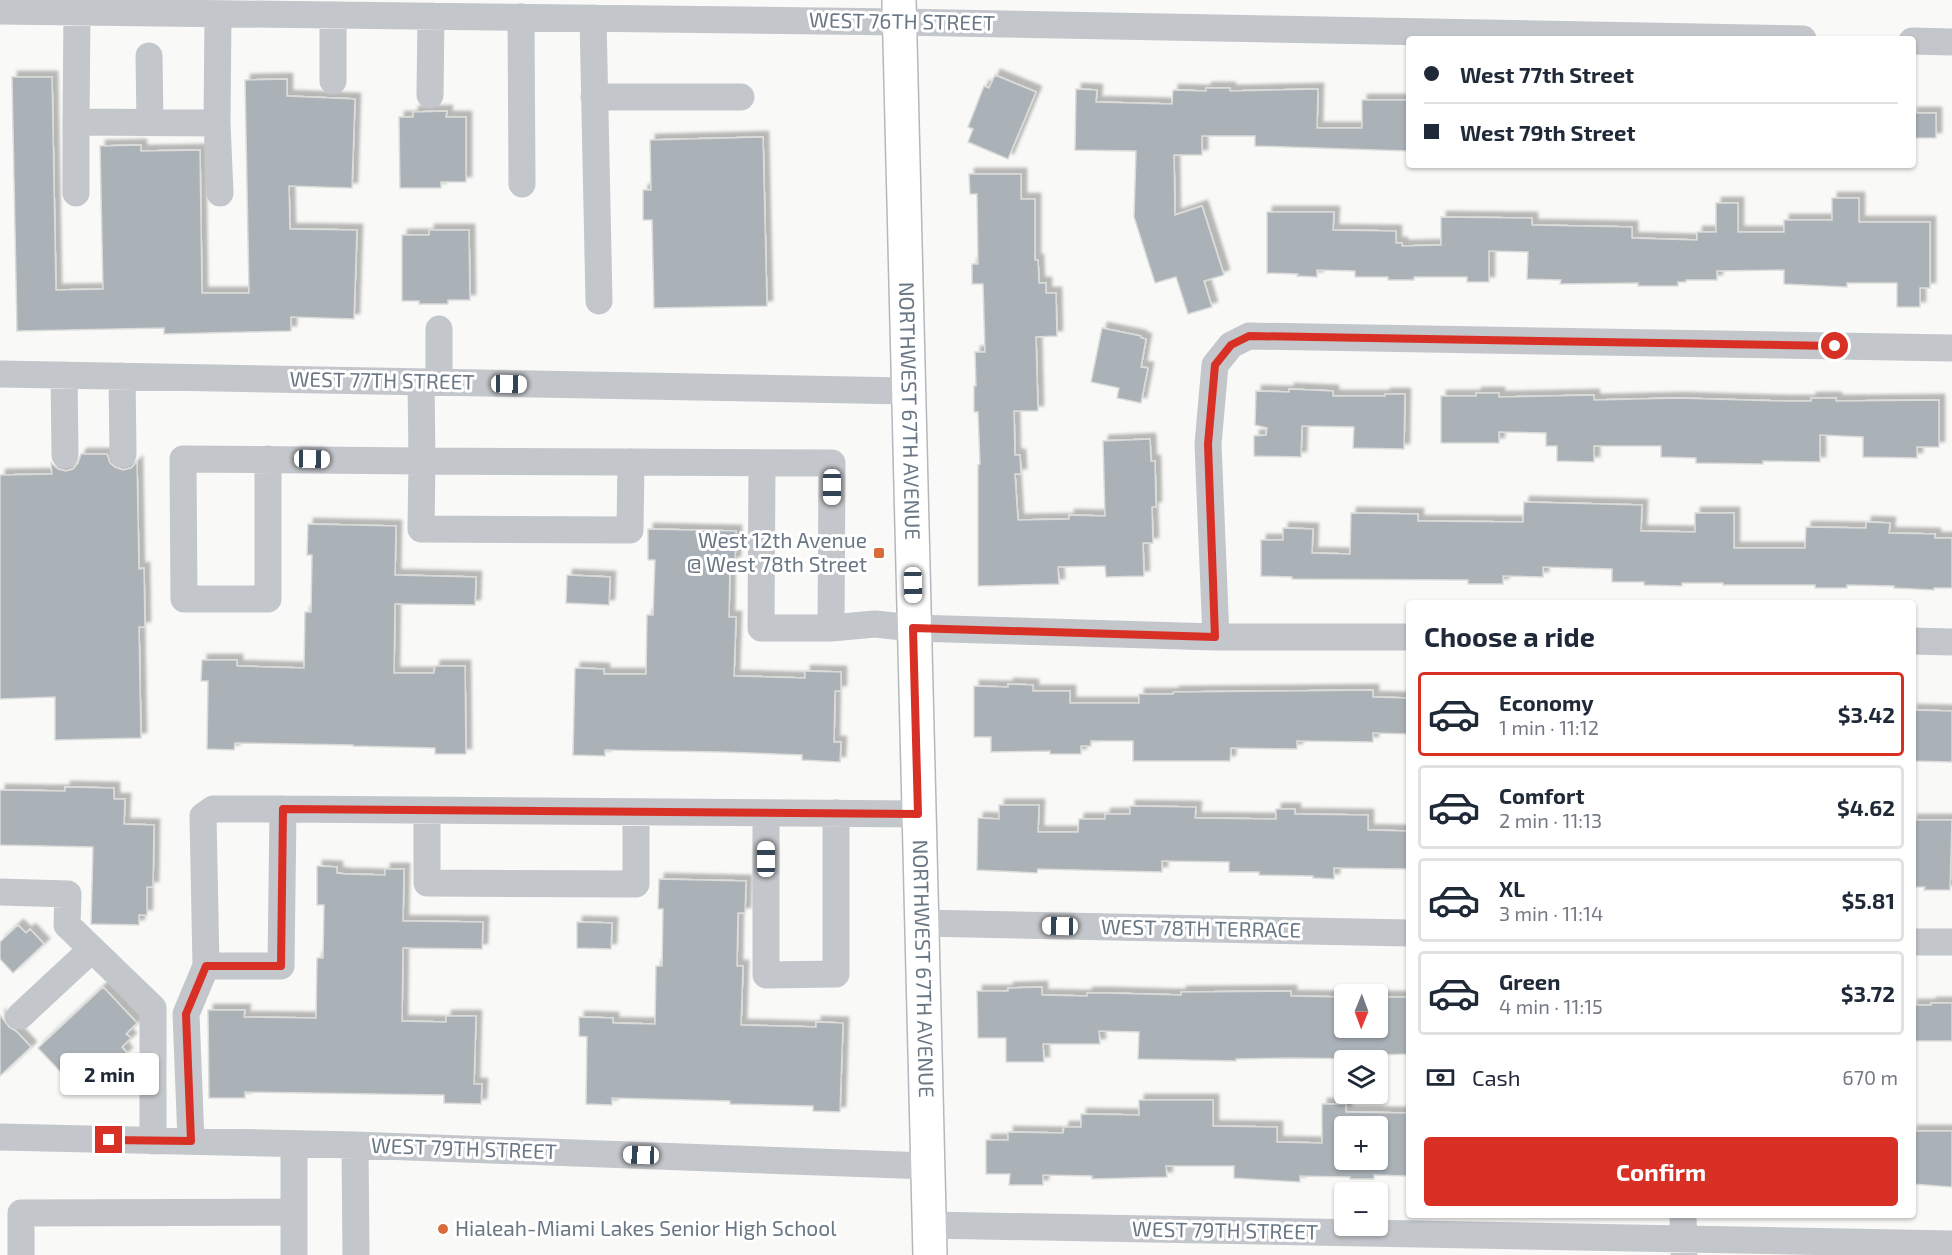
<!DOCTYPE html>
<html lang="en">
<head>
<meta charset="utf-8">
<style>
	body { margin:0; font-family:"Exo 2",sans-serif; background:#f6f6f7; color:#1f2937; height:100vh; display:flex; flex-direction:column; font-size:22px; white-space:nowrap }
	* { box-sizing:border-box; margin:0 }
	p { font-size:20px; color:#747a83 }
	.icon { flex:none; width:33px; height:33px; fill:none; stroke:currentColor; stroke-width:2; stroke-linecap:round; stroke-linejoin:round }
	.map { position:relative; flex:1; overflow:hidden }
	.details { position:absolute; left:1406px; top:600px; width:510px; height:618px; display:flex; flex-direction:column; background:#fff; border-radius:6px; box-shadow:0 2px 4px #0004 }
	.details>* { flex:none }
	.top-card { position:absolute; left:1406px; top:36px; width:510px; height:132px; border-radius:6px; box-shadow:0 2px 4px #0004; display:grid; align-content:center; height:132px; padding:0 18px; background:#fff }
	.needle { width:39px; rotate:181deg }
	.fabs { position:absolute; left:1334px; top:984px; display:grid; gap:12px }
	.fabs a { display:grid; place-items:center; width:54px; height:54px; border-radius:6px; background:#fff; box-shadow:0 2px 4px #0004; font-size:30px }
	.end { position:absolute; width:27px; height:27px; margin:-14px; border:8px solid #d93025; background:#fff; box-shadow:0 0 0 3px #fff }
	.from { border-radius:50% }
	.bubble { position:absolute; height:42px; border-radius:6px; background:#fff; box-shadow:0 2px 4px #0004; font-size:20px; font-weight:700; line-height:42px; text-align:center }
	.car { position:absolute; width:18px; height:36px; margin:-18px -9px; border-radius:8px; box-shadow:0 0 4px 2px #0007; background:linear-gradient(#fff 24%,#345 0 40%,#fff 0 76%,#345 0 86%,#fff 0) }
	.top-card b { display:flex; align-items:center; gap:21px; height:57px; font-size:22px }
	.top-card b+b { border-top:2px solid #e0e1e3 }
	.top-card i { width:15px; height:15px; background:#1f2937 }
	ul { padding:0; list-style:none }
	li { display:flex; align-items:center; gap:18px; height:84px; margin:0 12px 9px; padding:0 6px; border:3px solid #e0e1e3; border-radius:6px }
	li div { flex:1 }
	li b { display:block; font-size:22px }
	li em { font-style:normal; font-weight:700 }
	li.active { border-color:#d93025 }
	li>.icon { width:54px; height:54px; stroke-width:1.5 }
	h2 { padding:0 18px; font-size:27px; line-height:72px }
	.pay { display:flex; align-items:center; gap:15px; height:66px; padding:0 18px; font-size:22px }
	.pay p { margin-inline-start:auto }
	.cta { display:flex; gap:12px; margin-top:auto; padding:12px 18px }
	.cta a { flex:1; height:69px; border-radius:6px; background:#d93025; color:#fff; font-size:24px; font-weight:700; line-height:69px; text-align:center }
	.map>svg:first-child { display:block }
	.building { fill:#aab1b7; stroke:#dbdbd9; stroke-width:1.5; fill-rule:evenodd; filter:url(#shadow) }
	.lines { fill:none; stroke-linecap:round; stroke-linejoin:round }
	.major-casing { stroke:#b4b8bd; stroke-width:36 }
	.minor { stroke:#c3c6ca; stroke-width:27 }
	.major { stroke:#fff; stroke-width:33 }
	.route { stroke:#d93025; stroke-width:8 }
	.poi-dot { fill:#d86b39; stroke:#fff; stroke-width:2 }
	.labels { text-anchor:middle; stroke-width:6; stroke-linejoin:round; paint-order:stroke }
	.street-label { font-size:21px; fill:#6a7886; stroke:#fff }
	.poi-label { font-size:21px; fill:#6a7886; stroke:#fff; text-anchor:end }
</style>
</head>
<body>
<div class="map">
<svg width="1952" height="1255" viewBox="0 0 1952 1255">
	<defs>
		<filter id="shadow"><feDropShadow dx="5.5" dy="-5.5" stdDeviation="1.5" flood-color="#0004"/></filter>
	</defs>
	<rect width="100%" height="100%" fill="#f9f9f7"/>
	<path class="building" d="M995,75l41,17 -28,67 -40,-17 5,-13 -5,-2 16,-41 5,2z
		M12,77h40l4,213 47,-1 -3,-143 41,-1v6l59,-1 2,143h47l-4,-213 42,-1v17l68,3 -3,89 -63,-2 1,43 67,1 -3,89 -63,-2v14l-127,3v-6l-147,3z
		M1206,88h24v3l88,-2 -1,39h45v-28h46v51l-153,-5v-10h-53v19h-28l1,60 27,-9 22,69 -20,6 8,26 -24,7 -12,-37 -21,6 -21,-66 2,-66 -61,-1 1,-61 21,1 -1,12 76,2 1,-14 33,1z
		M447,111l-1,6h20v65h-25v6h-41l-1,-71h14v-5z
		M1912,113h24v25h-24z
		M763,137l4,169 -113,2 -2,-88h-9v-30h8l-1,-50z
		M969,174h52v25h14v61h3l1,23h7v10h10l1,43 -21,1 2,74h-24l1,44h5l1,19h-6l3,46 51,-1v-4l36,1 -2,-75 47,-2 1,22h4l1,46h-4l1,36h-10l1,33 -38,1 -1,-11 -47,1 1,17 -81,2v-121l2,-1 -2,-52h-4v-26h2l-1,-34h10l-2,-68h-11v-20h6l-1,-70h-7z
		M1832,198h27v24h71v66h-10v19h-23v-24h-50v4l-63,-3v-14l-67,1v9h-31v2h-8v4h-40v-3l-78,1 1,-4 -34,-1 1,-27 -39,-1v31h-22v-5h-53v3h-26v-3h-33v-6l-38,-1v7l-20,-1 1,-2 -31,-1v-61h67l-1,18 63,1v12h6v3l39,-1v-28l91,1v7l100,2v11l65,2v-8h19v-29h22v29h46v-12h48z
		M429,230h40l1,70h-22v4h-29v-3h-17v-66h27z
		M1102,328l39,8v2l5,1 -5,28 7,1 -7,35 -24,-5 2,-10 -28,-6z
		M1289,389l44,2v5h52v-2h20l-1,55 -51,-1 1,-21 -52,-1 -1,31 -47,-1v-20l12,-1 1,-7 -12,-3 1,-34 33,1z
		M1476,393h23v4l95,-2v5l84,-2 106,3h27v-3h25v3l103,-1v47h-22v11l-54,-1v-20l-43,-2v27l-57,-1v3l-67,-1v-5l-35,-1v-11h-67v16l-37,-1v-15h-11v-13l-47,-1v11h-58v-47h35z
		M81,454h26l3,9 5,4 8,3 8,-2 6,-6 2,107 5,-1 1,59h-6l2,111 -86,2v-43l-55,2v-224l52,-1 -1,-11 7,6 8,2 7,-2 5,-6z
		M1524,502l118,3 -1,26 54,1v-19h39v35h71l1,-21 60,1v-6l24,1 -1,10 46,1v4h17v50h-18v2l-40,-2v-2l-47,-1v3h-32v-3h-92v-2h-41v3l-38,-1v-3h-32v-13l-69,-2v10l-40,-1v8h-35v-4l-176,-1v-2l-31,-1v-36h22v-12l30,1 -1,24 38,1 1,-41 67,1v7l105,1z
		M308,524l88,2 -1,49 81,2 -1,28 -80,-1 -1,69h40l1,-7h30l1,88h-31v-6l-82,-2v-1l-118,-2 -1,7 -27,-1 1,-68h-7l1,-21h35v6l67,2 1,-56h6l1,-57h-5z
		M648,529l88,2 -1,31h-5l-1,55h7l-2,59 71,2v-7l36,1v19h-6l-1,51h7l-1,20 -38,-2v-5l-80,-3 -117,-2v6l-32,-1 2,-87 29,1v5h42l1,-59h6l2,-55h-7z
		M567,575l43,2 -1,28 -43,-2z
		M1008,684l25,1v6h37v12h69v-9h34l1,-2 199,-2v7l35,1v36l-35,-1v9l-76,-1v8l-66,-1 -1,13h-97v-20h-42v5h-10v8h-31v-3l-59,1v-15h-17v-51l34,1z
		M1912,710l40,1v51l-40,-1z
		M65,787l49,1v11h11l-1,25 30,1 -1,62h-6v28h-8v10l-48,-1 2,-77 -93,-2v-55l65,1z
		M999,805h40l-1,27h40l1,-13h26v-5h25v-8l66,1 -1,11 81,1v-10h19v5l73,1v15l40,1v38l-74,-1v11l-21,-1v-2l-54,-1v-3h-30v-10l-67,-1v11l-124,-3 -1,4 -60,-3 1,-52 21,1z
		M1912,820h40l-2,70h-26l1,-3h-13z
		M317,866l20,1v6l9,1 39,1v-6h19l-1,52 80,1 -1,27 -79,-1 -1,73 44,1v-6h30l-2,68h8l-1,20 -37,-1v-8l-199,-3v6h-36l-1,-88h37l-1,7 72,1 1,-60h6l1,-53h-7z
		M659,879l87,2 -1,32h-7l-1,53h6l-2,59 75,2v-5l27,1 -3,89 -27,-1v-5l-83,-2v-3l-118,-3v7l-26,-1 1,-67 -8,-1v-19l34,1v5l42,1 1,-58h6l1,-57h-5z
		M577,922l35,1 -1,26 -34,-1z
		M18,925l8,8 4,-4 14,15 -31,29 -13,-14v-17z
		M103,987l34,36 -11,11 5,4 -9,9 5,6 -17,15 -4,-5 -17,17 -6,-6 -11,10 -34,-36z
		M1042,987v8l45,1v-3h19l75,2v-3l110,-1v5l53,1v31h33v-31h31v57l-30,1v4l-87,-1 -55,1v2l-98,-2 1,-27 -40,-1 1,13h-57l1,18h-38v-24h-28l-1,-47h31v-3z
		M1931,1003h21v38h-40v-36h19z
		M0,1015l9,12 7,4 15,16 -31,29z
		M1139,1100h74v26l64,1v15l45,1v-39h24v8l62,1v63l-34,-1v4h-24v-2l-50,-1v6l-18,-1 -48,-3v-12h-68l1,11 -75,2v-3l-49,-1v10h-34l1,-11h-24v-34h22v-8l55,1 1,-6h17v-13l58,1zM1344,1126h33v34h-33z
		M1912,1131h40v56l-40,-3z"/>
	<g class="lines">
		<defs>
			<g id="major">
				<path id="s1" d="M899,0l31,1255"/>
			</g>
		</defs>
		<use href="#major" class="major-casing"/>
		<path class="minor" d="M0,11l899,11 904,17
			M77,12l-1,110 141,1 1,-109
			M521,17l1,167
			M593,18l6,283
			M1912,41l40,1
			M149,56l1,66
			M333,81v-66
			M430,95l1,-79
			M594,97h147
			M217,123l3,70
			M76,193v-71
			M0,374l907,17
			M64,375l1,80
			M122,376l1,78
			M439,382v-53
			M268,459v140h-84l-1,-140 239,2 -1,-79
			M631,462l-1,68 -209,-1 1,-68c137,1 273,1 410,2l-1,165h-70l1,-165
			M831,628l44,-4 38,4 303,9h192
			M1216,637l-8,-193 7,-79 16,-20 18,-9 703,12
			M1912,641l40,1
			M283,809l-2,157h-75l-3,-150 10,-7h70l635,5
			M427,810v73l209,1v-72
			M766,813v162l70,-1v-161
			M0,892l68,2 -1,31 86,83v133
			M921,923l487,10
			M1912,942h40
			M20,1016l72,-67
			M0,1137l355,8 573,21
			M191,1141l-5,-127 20,-48
			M294,1144v111
			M355,1145l1,110
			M1683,1215l1,40
			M929,1225l1023,19
			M21,1255v-42l273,-1"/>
		<use href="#major" class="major"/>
	</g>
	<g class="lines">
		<path class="route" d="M109,1140l82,1 -5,-127 20,-48h75l2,-157 635,5 -5,-186 302,9 -7,-193 7,-79 16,-20 18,-9 586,10"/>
	</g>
	<g class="poi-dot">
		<rect x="873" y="547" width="12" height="12" rx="3"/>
		<circle cx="443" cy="1229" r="6"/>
	</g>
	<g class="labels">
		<g class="street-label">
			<text transform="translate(902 22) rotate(1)" y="7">WEST 76TH STREET</text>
			<text transform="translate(382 381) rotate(1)" y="7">WEST 77TH STREET</text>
			<text dy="7" stroke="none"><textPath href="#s1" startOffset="411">NORTHWEST 67TH AVENUE</textPath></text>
			<text transform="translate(1201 929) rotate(1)" y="7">WEST 78TH TERRACE</text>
			<text dy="7" stroke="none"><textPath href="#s1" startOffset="969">NORTHWEST 67TH AVENUE</textPath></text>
			<text transform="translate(464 1149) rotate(2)" y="7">WEST 79TH STREET</text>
			<text transform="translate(1225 1231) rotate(1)" y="7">WEST 79TH STREET</text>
		</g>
		<g class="poi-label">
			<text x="867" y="548">West 12th Avenue<tspan x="867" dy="24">@ West 78th Street</tspan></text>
			<text x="455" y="1236" text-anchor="start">Hialeah-Miami Lakes Senior High School</text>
		</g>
	</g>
</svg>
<div class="fabs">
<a><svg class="needle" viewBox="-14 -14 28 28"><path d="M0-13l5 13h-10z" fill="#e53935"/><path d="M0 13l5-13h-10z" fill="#747a83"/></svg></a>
<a><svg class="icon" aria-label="layers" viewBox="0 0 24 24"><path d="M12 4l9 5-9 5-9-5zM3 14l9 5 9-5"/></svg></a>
<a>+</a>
<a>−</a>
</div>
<i class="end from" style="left:1835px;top:346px"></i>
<i class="end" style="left:109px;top:1140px"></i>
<div class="bubble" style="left:60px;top:1053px;width:99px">2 min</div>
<i class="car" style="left:509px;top:384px;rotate:91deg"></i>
<i class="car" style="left:312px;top:459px;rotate:91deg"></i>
<i class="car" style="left:832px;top:487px;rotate:180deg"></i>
<i class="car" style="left:913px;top:585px;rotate:179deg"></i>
<i class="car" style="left:766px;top:859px;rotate:0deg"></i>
<i class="car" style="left:1060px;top:926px;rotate:271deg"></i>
<i class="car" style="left:641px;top:1155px;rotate:272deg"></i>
<div class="top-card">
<b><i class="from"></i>West 77th Street</b>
<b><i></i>West 79th Street</b>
</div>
<section class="details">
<h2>Choose a ride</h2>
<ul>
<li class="active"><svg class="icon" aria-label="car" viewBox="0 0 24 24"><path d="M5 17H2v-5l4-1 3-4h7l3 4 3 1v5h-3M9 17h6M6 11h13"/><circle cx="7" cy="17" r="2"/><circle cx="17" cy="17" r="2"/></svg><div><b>Economy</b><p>1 min · 11:12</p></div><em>$3.42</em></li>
<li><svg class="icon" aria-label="car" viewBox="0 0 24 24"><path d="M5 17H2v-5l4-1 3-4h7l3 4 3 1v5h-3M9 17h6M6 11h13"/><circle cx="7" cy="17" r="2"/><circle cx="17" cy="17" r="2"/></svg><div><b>Comfort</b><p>2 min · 11:13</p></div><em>$4.62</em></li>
<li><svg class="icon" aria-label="car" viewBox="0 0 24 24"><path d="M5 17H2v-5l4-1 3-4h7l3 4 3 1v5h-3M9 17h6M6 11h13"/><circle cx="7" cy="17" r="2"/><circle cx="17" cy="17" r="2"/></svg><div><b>XL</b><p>3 min · 11:14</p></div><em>$5.81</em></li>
<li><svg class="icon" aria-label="car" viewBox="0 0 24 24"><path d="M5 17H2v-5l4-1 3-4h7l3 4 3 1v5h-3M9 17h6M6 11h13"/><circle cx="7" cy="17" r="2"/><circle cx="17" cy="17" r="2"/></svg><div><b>Green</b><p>4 min · 11:15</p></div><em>$3.72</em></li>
</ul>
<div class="pay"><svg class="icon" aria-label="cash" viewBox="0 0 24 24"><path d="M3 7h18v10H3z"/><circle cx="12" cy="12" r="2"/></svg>Cash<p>670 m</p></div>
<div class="cta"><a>Confirm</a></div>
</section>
</div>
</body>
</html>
